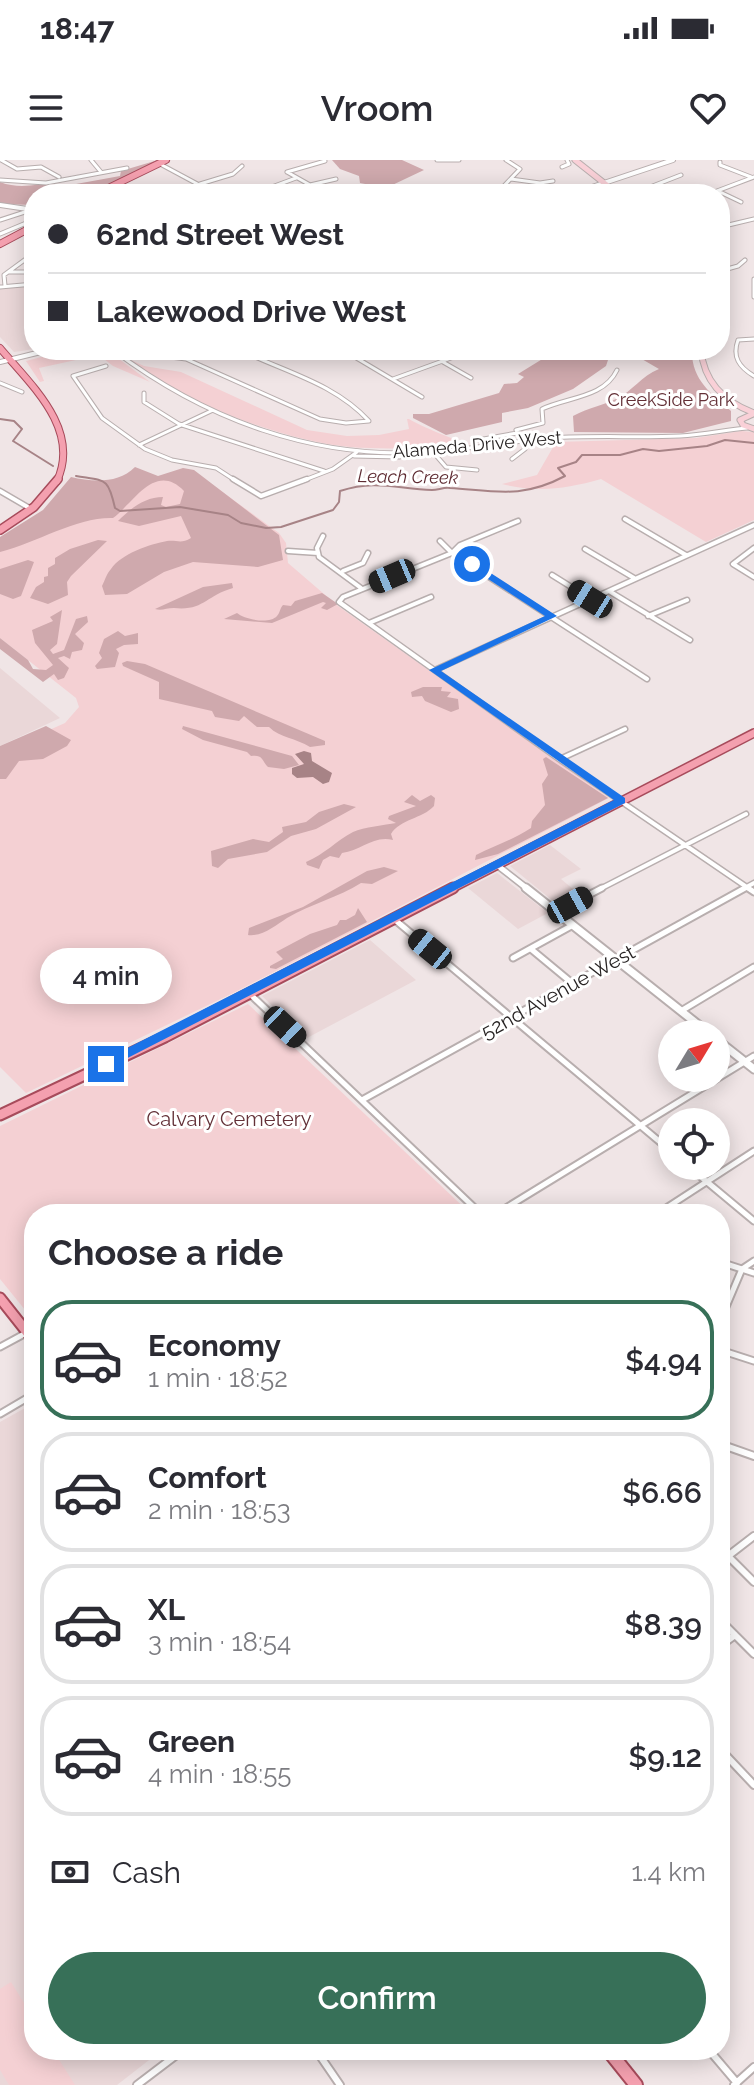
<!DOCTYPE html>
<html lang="en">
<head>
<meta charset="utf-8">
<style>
	body { margin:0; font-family:Raleway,sans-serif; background:#f2f2f3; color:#2b2b33; height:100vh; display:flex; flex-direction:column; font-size:30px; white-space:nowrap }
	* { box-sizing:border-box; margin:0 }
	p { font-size:26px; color:#7c7c81 }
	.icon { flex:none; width:44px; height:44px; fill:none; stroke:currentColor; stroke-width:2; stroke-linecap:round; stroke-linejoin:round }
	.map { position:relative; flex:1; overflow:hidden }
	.side { position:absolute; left:24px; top:1044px; width:706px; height:856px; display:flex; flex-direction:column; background:#fff; border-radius:32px; box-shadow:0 4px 20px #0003 }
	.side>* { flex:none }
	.guide { position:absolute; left:24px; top:24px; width:706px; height:176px; border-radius:32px; box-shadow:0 4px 20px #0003; display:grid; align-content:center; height:176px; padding:0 24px; background:#fff }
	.needle { width:52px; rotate:52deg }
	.controls { position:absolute; left:658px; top:860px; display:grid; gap:16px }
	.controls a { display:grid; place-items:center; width:72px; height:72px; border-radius:50%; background:#fff; box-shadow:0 4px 20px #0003; font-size:40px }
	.end { position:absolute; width:36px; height:36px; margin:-18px; border:10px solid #1a73e8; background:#fff; box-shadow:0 0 0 4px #fff }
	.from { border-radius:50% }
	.bubble { position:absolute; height:56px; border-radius:28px; background:#fff; box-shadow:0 4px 20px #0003; font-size:26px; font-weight:600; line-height:56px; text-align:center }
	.car { position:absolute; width:24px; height:48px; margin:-24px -12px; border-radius:10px; box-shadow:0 0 6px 2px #0007; background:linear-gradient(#222 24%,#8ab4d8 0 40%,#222 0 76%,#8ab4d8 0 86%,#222 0) }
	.guide b { display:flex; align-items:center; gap:28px; height:76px; font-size:30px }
	.guide b+b { border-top:2px solid #e1e1e2 }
	.guide i { width:20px; height:20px; background:#2b2b33 }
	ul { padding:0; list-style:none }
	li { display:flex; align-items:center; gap:24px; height:120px; margin:0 16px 12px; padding:0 8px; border:4px solid #e1e1e2; border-radius:32px }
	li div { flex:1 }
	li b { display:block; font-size:30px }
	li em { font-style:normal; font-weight:600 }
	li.selected { border-color:#377058 }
	li>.icon { width:72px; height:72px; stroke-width:1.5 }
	h2 { padding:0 24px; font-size:36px; line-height:96px }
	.pay { display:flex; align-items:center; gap:20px; height:88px; padding:0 24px; font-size:30px }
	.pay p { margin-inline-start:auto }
	.primary-button { display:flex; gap:16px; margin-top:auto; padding:16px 24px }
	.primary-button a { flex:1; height:92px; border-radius:48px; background:#377058; color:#fff; font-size:32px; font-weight:600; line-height:92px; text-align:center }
	.status { display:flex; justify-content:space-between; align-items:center; height:56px; padding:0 40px; background:#fff; direction:ltr }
	.status svg { height:22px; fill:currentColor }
	header { display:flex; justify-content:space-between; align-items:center; height:104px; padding:0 24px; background:#fff; font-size:36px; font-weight:600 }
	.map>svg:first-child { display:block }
	.built { fill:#ead7d8 }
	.green { fill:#f4d0d3 }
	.forest { fill:#cfa9ad }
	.water { fill:#a78386 }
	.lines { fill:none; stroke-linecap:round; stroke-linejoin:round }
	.stream { stroke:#a78386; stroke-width:2 }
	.minor-far3-casing { stroke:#b8aeae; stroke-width:5 }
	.minor-far2-casing { stroke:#b8aeae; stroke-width:7 }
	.minor-far1-casing { stroke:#b8aeae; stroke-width:9 }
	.minor-casing { stroke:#b8aeae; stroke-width:10 }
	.tertiary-far2-casing { stroke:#b8aeae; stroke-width:6 }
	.tertiary-far1-casing { stroke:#b8aeae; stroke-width:8 }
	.tertiary-casing { stroke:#b8aeae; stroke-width:11 }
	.secondary-casing { stroke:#b8aeae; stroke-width:7 }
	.primary-far3-casing { stroke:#a74b5b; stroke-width:8 }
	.primary-far2-casing { stroke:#a74b5b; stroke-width:10 }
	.primary-far1-casing { stroke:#a74b5b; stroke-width:13 }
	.primary-casing { stroke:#a74b5b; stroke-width:16 }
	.minor-far3 { stroke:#fff; stroke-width:3 }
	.minor-far2 { stroke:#fff; stroke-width:4 }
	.minor-far1 { stroke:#fff; stroke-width:5 }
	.minor { stroke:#fff; stroke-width:6 }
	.tertiary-far2 { stroke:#fff; stroke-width:4 }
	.tertiary-far1 { stroke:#fff; stroke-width:5 }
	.tertiary { stroke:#fff; stroke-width:7 }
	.secondary { stroke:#f9d0d7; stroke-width:5 }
	.primary-far3 { stroke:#f4a0af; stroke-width:6 }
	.primary-far2 { stroke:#f4a0af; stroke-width:7 }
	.primary-far1 { stroke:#f4a0af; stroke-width:9 }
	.primary { stroke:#f4a0af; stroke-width:12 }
	.route { fill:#1a73e8 }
	.labels { text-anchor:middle; stroke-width:6; stroke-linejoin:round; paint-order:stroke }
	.far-park-label { font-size:18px; fill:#633037; stroke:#fff }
	.far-street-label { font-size:18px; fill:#272323; stroke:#fff }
	.far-water-label { font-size:18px; font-style:italic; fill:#5e2b32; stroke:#fff }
	.street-label { font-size:20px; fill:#272323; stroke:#fff }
	.park-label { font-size:20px; fill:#633037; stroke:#fff }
</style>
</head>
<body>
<div class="status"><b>18:47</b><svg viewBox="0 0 49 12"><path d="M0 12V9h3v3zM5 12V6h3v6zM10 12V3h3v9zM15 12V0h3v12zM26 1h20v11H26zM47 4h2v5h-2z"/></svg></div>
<header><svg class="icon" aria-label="menu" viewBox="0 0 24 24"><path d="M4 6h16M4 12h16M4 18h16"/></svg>Vroom<svg class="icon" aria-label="heart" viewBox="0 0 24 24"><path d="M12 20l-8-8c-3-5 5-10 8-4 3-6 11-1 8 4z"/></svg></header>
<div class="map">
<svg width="754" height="1925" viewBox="0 0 754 1925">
	<rect width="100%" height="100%" fill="#f0e5e6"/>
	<path class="built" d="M34,122v67l-20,3 -14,-15v-48z
		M0,508l60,50 -60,28z
		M550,685l31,24 -20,10 18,15 -21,11 -48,-39z
		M497,713l51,40 -30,16 -50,-41z
		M370,780l46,40 -109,58 -45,-42z
		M34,1243v647h128l-45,35h-117v-663z"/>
	<path class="green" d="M68,190h39l43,32 -37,-16 -14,-11 -60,13 5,13 -4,1 -14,-21z
		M131,200l13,6 37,6 126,58 40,6 32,-1 30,-6 -2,-10h2c9,6 54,25 63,25 -41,4 -81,6 -122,3 -63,-5 -173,-46 -219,-87z
		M741,271l13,1v88l-48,22 -105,-63c-35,10 -64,14 -99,5l35,-9 19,-33 140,-4z
		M154,318l56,5 69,50 7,10 2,20 50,43 271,192 -374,194 -209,101 -26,-26v-315l65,-29 14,-16 -3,-9 -76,-60v-87c56,-17 104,-43 154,-73z
		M248,844l223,210h-437v107l-34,-42v-153z
		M11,1822l23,37v31h19l22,35h-66l-9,-15v-81z"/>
	<path class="forest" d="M158,0l-68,34h-56v11l-34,-1v-22c25,10 47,-3 65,4l55,-10 1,-5z
		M332,0h70l22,10 -38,18 -26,-5 -1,-7 -19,-7z
		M557,190l71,2 -20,8 -2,6 -33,23 -45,19 -26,5v9l-56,13 -33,-17v-4h16l70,-21 5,-9 13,-1 7,-6 -6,-3z
		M650,190h42c-1,29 19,44 39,61v10l-48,12 -109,-1 -1,-16c17,-9 29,-10 43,-17 17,-8 25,-23 43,-30l-19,-11z
		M135,307l23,9 25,-8 11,2 85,65 4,25 -25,7 -65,-5 -29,10 -37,22 -22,1 -3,-9c3,-6 5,-13 9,-17 10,-15 39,-25 56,-28 11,-1 14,3 24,-3l-10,-22 -42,10 -21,-5c13,-13 27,-24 45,-24l-2,8 5,2 14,-3 4,-13c-29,-30 -51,13 -71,27 -37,-1 -74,24 -113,34v-15l43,-27 28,-33c22,5 47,7 64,-10z
		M98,380l9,1 -36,35 -4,6 1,13 -20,9 -18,-6 6,-11 8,-5v-5l4,-1v-8l7,-4v-6l15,-9z
		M28,400l6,2 -13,34 -8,3 -13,-5v-25z
		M232,423l1,5c-28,8 -29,23 -59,20 -8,0 -12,3 -19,1l48,-22z
		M322,433l16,11 -11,6 -6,-2 5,-5 -3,-1 -51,21 -48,-4 13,-6c7,6 32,12 40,3 3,-3 3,-8 6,-11l8,1 4,-5z
		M62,450l-5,34 -7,6 3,4 11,-4 12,-31 11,-3 1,6 -13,12 9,9 -2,7 -10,2 -2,7 -6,-3 -6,2 11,10 -5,10 -6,2 -4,-6 -11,8 -43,-33v-11l28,22 5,9 13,1 7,-5 -18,-22 -3,-13 21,-9 -3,-4z
		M118,471l7,5 13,-3v11l-14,1 -8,4 3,4 -4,14 -18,2 -2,-3 7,-8 -3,-5 5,-14z
		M127,501l18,3 180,77v4l-15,2c-14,-9 -30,-9 -41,-20h-12l-13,-11 -5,5 -24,-4 -3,-6 -53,-12v-17l-36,-16 -1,-3z
		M423,527h19l-1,4 10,1 -4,5 11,2 1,10 -8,3 -26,-11 -3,-5 -10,1 -1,-5z
		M46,566l25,14 -4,6 -24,13 -24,2 -13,18h-6v-33z
		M183,566l109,30 7,9 -15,4 -16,-2c-6,-5 -4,-13 -17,-11l-4,-4 -44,-12 -21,-11z
		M546,597l62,41 -110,56 -23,6 1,-5c19,-10 37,-15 55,-27l1,-7 13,-16 -3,-21 6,-9 -5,-16z
		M412,635l8,6 11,-6 4,3 -1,8c-12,13 -34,13 -43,28l2,6c-20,-5 -32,11 -51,13l-3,5 -9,-2 -7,4 -4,9 -12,-4 -1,-3c19,-8 30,-21 47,-30 11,-5 32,-7 43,-9l-8,-4 1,-3 27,-10 -12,-4z
		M344,644l12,3 -40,22 -25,7 -24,16 -39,7 -10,9 -6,-2 -1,-15 42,-12 16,3 14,-10 -1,-5 24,-5 13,-10z
		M384,707l14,4 -26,13 -11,-1c-22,14 -50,21 -74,35 -11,7 -25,19 -39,17l1,-7 54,-21 64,-36z
		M358,748l9,14 -91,47 -6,-1v-2l13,-7 -7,-7 34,-18 27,-9 3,-5h6l9,-5z
		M144,810l7,10c-10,9 -22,18 -37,15l-5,-8 12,-10z"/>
	<path class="water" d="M304,591l7,2 1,8 20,12 -3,9 -6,2 -10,-7 -16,1 -5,-4v-6l12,-4 -9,-10z"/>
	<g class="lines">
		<path class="stream" d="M0,259l14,2 8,8 -9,12 40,25
			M76,316c30,5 32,1 39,32l5,3 60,-4 48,8 13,8 25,5 15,-1 52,-17 6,-8 1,-11c36,-12 58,-2 92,-1 6,0 12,-3 18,-2 46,3 72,11 115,-12l-7,-8 18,-6 6,-7h38l23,-6 16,2 48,-5 18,-6 29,3"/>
		<defs>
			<path id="minor-far3" d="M1,0l16,9 24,-2 18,10
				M91,0l10,12
				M437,0h22
				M720,2v3l31,12
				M162,5l54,29
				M562,7l7,-3 -2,-4
				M287,12l39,22
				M287,12l38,-11
				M511,19l29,4 13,-2
				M0,20l46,3 81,-15
				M200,24l33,-10 9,-8
				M310,25l26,-6
				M718,31l23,11
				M253,34l43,-16
				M359,34h8
				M503,34l-2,-5 19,-20 -14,-9
				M632,34l49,-19
				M709,34l45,-17
				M0,60l31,-10
				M720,67l34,-8
				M0,74l31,-13
				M720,111l18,-5 7,-6
				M10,112h24
				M754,119v18
				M5,126l-1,-11 30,-22
				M0,127l34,-3
				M754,179l-16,1c-6,17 1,27 16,36
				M113,190c93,70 201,110 318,102 41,-3 81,-11 121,-14 43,-3 86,0 128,-2 23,-1 45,-6 67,-8
				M343,190l79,47
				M503,190l8,5
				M354,196l16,-6
				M123,197l32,-2 31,4 134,60 26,4 23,-2c-35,-38 -84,-49 -129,-71
				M443,202l28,16
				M106,206l-33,10 29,42 43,31 27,11 44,8 20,13
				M393,219l80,-29
				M0,223l22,9
				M144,233v9l35,22 145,47
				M478,280l39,-7
				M522,281l-6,-11 27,-7 -1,-14c25,-12 62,-11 75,-39
				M139,285l72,-34
				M433,292l13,15 31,3
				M354,296l46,1
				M512,299l13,-10 -3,-8
				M302,321l31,-12 24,-17"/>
			<path id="minor-far2" d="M233,319l28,17 46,-17
				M0,331l31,18
				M625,359l61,36
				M518,361l-58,24 -8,8 -109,44 -4,5 220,157 192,131
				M323,376l-6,12 2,9 42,31
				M440,381l12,12 195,126
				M754,388l-21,16 21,13
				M585,389l49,29
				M288,391l30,2
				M343,411l20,-8 5,-10
				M552,415l37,23
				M609,431l81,49
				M648,456l39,-16
				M369,463l62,-26
				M435,510l319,-145
				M560,599l65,-30
				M598,730l148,-76
				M741,730l13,-7"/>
			<path id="minor-far1" d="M748,728l6,4
				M556,752l46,-24
				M394,759l278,233
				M531,789l41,34
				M513,798l60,-33
				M250,834l231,220
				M681,851l73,-44
				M362,940l383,-212
				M688,1006l66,55
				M496,1054l258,-158
				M657,1054l97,-63
				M720,1102l34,11
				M720,1161l22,-52 12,-8
				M0,1187l26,-14
				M720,1190l34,11
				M0,1254l34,-20"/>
			<path id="minor" d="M720,1284l34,12
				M720,1388l34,34
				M728,1396l26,-20
				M720,1460l34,34
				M720,1486l15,-11
				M720,1589l34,36
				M316,1890l24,35
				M709,1890l28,33
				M137,1925l46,-35
				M734,1925l20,-18"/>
			<path id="tertiary-far2" d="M571,34l102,-34
				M0,45l34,5
				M0,202l49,-12"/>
			<path id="tertiary-far1" d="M497,705l32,25"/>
			<path id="tertiary" d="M526,728l184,146
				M716,879l38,30"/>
			<path id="secondary" d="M575,0l43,34
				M701,190c3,32 24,52 53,63
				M753,254l-13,6 3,5 11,4"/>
			<path id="primary-far3" d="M96,34l70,-34
				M0,84l34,-18
				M0,188c31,37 81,81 57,133"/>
			<path id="primary-far2" d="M0,370l34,-23 24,-28
				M449,730l305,-157"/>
			<path id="primary-far1" d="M0,955l165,-78 288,-149
				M0,1138l34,43"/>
			<path id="primary" d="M608,1890l28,35"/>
		</defs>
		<use href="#minor-far3" class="minor-far3-casing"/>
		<use href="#minor-far2" class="minor-far2-casing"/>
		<use href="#minor-far1" class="minor-far1-casing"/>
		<use href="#minor" class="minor-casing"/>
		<use href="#tertiary-far2" class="tertiary-far2-casing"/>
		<use href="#tertiary-far1" class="tertiary-far1-casing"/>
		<use href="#tertiary" class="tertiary-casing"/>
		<use href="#secondary" class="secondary-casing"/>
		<use href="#primary-far3" class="primary-far3-casing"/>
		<use href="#primary-far2" class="primary-far2-casing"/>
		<use href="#primary-far1" class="primary-far1-casing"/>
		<use href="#primary" class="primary-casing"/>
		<use href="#minor-far3" class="minor-far3"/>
		<use href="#minor-far2" class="minor-far2"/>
		<use href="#minor-far1" class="minor-far1"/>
		<use href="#minor" class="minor"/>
		<use href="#tertiary-far2" class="tertiary-far2"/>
		<use href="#tertiary-far1" class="tertiary-far1"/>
		<use href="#tertiary" class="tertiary"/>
		<use href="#secondary" class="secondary"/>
		<use href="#primary-far3" class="primary-far3"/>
		<use href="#primary-far2" class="primary-far2"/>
		<use href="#primary-far1" class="primary-far1"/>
		<use href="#primary" class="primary"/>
	</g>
	<path class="route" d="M472,401l85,55 -116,55 184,127v5l-515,264h-8v-6l512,-261 -185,-130 116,-54 -77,-50z"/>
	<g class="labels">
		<g class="far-park-label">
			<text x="671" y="246">CreekSide Park</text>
		</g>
		<g class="far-street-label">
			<text transform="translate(477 285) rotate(-5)" y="6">Alameda Drive West</text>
		</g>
		<g class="far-water-label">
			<text transform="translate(408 317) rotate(1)" y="6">Leach Creek</text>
		</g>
		<g class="street-label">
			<text transform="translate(558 832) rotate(-29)" y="7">52nd Avenue West</text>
		</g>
		<g class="park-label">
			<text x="229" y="966">Calvary Cemetery</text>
		</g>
	</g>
</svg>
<div class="controls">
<a><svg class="needle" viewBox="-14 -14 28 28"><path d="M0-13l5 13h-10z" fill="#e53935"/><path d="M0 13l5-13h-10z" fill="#7c7c81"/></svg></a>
<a><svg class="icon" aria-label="locate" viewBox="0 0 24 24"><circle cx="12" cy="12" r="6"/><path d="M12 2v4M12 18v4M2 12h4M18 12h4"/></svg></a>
</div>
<i class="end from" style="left:472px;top:404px"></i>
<i class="end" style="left:106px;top:904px"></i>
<div class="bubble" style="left:40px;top:788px;width:132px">4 min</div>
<i class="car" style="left:392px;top:416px;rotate:247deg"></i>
<i class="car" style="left:590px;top:439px;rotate:302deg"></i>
<i class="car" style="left:570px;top:745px;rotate:61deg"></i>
<i class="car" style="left:430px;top:789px;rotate:309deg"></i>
<i class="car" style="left:285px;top:867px;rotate:133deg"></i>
<div class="guide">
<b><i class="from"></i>62nd Street West</b>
<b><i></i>Lakewood Drive West</b>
</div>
<section class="side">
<h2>Choose a ride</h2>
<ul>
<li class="selected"><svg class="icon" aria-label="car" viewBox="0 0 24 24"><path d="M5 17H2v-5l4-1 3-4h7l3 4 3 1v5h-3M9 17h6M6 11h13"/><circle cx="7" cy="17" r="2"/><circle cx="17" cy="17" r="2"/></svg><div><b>Economy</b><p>1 min · 18:52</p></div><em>$4.94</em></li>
<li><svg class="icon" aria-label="car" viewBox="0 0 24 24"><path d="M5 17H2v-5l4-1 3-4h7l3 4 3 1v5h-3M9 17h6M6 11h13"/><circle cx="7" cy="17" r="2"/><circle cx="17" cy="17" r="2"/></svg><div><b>Comfort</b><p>2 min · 18:53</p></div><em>$6.66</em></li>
<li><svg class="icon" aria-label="car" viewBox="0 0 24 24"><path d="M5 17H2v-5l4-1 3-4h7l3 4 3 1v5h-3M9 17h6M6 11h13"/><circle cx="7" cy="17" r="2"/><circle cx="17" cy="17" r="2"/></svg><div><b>XL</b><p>3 min · 18:54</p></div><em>$8.39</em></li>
<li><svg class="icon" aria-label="car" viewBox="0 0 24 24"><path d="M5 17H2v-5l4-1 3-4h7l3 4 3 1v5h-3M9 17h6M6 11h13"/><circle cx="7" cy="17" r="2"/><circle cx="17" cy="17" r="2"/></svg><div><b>Green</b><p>4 min · 18:55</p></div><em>$9.12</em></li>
</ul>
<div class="pay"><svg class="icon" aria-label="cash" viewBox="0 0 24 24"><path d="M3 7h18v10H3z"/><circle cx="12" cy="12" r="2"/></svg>Cash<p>1.4 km</p></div>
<div class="primary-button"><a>Confirm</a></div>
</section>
</div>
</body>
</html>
